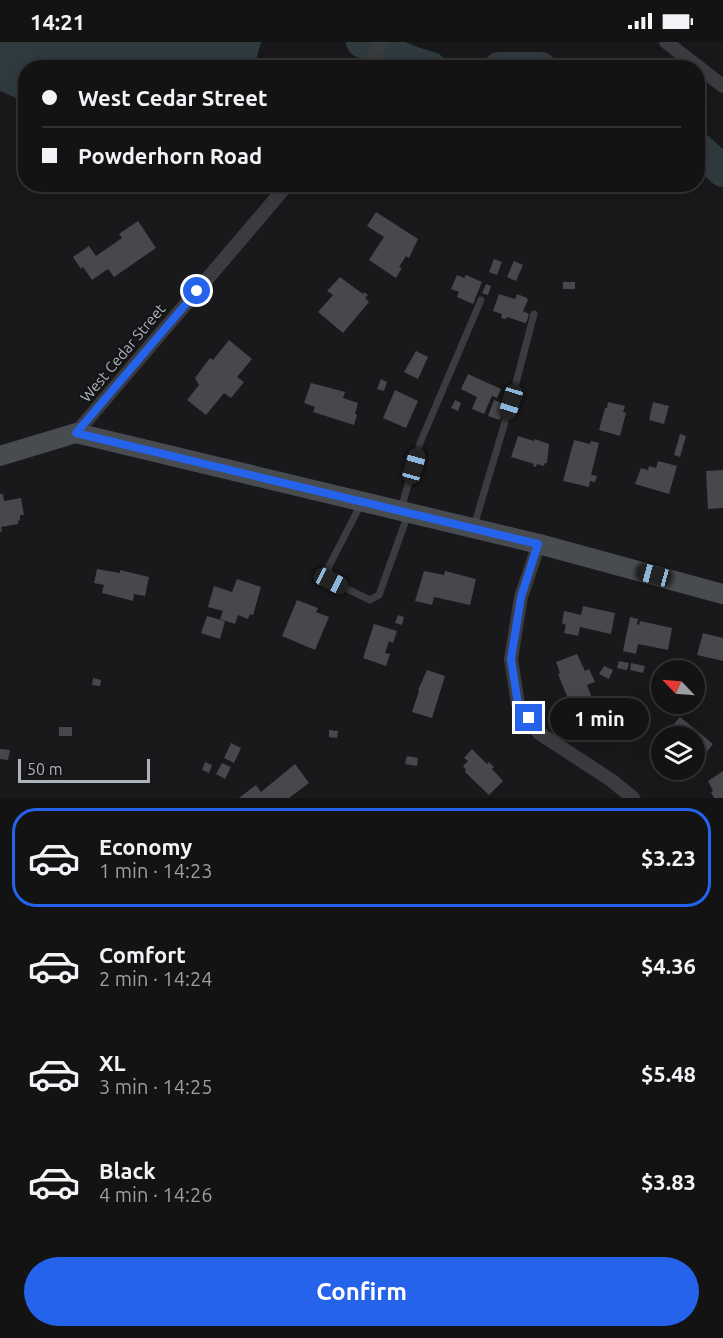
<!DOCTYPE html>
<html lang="en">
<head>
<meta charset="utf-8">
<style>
	body { margin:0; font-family:Ubuntu,sans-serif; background:#1c1c1d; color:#f1f3f6; height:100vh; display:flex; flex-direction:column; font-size:22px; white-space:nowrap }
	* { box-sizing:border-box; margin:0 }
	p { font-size:20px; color:#9d9ea0 }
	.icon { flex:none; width:33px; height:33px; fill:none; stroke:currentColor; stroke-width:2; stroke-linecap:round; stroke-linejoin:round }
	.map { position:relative; height:756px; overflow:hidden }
	.side { display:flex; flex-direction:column; background:#131314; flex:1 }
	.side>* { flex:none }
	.banner { position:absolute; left:18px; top:18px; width:687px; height:132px; border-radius:24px; box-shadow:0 6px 24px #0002,0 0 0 2px #323234; display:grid; align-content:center; height:132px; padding:0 24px; background:#131314 }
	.needle { width:39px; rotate:295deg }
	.controls { position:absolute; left:651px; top:618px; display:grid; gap:12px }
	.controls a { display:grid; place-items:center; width:54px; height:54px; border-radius:50%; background:#131314; box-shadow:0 6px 24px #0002,0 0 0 2px #323234; font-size:30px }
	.scale { position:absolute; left:18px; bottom:15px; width:132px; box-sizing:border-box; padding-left:6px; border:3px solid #acb3bb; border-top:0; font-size:16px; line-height:21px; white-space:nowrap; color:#acb3bb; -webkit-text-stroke:4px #141416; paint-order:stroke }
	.end { position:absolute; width:27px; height:27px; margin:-14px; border:8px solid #2563eb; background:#fff; box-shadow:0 0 0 3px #fff }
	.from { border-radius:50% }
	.bubble { position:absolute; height:42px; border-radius:21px; background:#131314; box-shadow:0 6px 24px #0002,0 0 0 2px #323234; font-size:20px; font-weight:700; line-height:42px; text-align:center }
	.car { position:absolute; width:18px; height:36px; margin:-18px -9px; border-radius:8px; box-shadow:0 0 4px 2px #0007; background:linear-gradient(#222 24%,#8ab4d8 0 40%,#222 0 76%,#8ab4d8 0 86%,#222 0) }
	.banner b { display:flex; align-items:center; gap:21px; height:57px; font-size:22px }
	.banner b+b { border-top:2px solid #323234 }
	.banner i { width:15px; height:15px; background:#f1f3f6 }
	ul { padding:10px 0 0; list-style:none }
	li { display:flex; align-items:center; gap:18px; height:99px; margin:0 12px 9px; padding:0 12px; border:3px solid transparent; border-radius:24px }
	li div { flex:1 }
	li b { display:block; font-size:22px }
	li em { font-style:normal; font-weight:700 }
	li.selected { border-color:#2563eb }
	li>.icon { width:54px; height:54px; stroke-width:1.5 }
	.cta { display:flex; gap:12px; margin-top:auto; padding:12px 24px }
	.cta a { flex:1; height:69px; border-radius:36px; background:#2563eb; color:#fff; font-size:24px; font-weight:700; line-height:69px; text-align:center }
	.status { display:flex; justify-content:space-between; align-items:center; height:42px; padding:0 30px; background:#131314; direction:ltr }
	.status svg { height:16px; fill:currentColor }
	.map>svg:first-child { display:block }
	.water { fill:#2f3b3f }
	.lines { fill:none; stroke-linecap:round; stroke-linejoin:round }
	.river { stroke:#2f3b3f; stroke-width:32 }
	.building { fill:#46484b }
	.service { stroke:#3a3c40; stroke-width:7 }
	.minor { stroke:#3a3c40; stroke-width:14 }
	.secondary { stroke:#484b50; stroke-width:20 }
	.route { stroke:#2563eb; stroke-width:8 }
	.labels { text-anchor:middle; stroke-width:4.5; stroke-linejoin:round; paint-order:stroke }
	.street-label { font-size:15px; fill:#acb3bb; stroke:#141416 }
</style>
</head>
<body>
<div class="status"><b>14:21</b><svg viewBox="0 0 49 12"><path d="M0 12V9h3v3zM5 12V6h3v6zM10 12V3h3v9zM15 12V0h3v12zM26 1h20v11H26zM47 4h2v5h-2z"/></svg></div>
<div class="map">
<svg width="723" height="756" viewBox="0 0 723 756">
	<rect width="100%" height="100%" fill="#19191b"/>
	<path class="water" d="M0,0h261l-4,15 -10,10 -221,1 -1,34 -25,-11z"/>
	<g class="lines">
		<path class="river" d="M362,0l50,20 19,6
			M499,26h42
			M698,106l25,23"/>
	</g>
	<path class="building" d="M376,170l42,27 -9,19 -3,-2 -7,11 3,1 -6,10 -27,-18 15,-23 -17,-11z
		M138,179l18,27 -42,29 -6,-8 -16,11 -9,-13 -2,2 -8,-12 16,-11 7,10 26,-18 -3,-4z
		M494,217l8,3 -5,13 -8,-3z
		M514,219l9,4 -7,16 -9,-4z
		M457,233l7,3 2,-3 16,7 -9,22 -16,-7 2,-5 -8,-3z
		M340,235l23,17 1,-2 4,3 -3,3 4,4 -26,31 -25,-21 15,-17 -6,-4z
		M563,240h12v7h-12z
		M486,242l5,2 -3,9 -6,-2z
		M499,252l16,5 2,-5 10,4 1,2 -5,11 6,3 -2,7 -2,2 -18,-6 -1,2 -5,-1 1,-4 -9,-3z
		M229,298l23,19 -15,18 7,5 -13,16 -7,-5 -18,22 -19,-15 12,-15 -4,-7 15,-20 3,2z
		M416,309l12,6 -10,22 -14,-7z
		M468,332l33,15 -4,9 -5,-2 -8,18 -12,-5 5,-12 -16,-8z
		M381,337l6,3 -3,9 -7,-2z
		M311,341l34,9 -2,6 15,5 -3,11 2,1 -3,10 -41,-13 2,-5 -11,-4z
		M395,348l23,11 -12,27 -23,-10z
		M455,358l6,3 -3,8 -7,-3z
		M494,358l12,5 -6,15 -12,-4z
		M608,360l17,4 -2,6 3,1 -6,23 -21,-6 6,-22h2z
		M653,360l16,4 -5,18 -15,-4z
		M680,392l6,2 -6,21 -6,-2z
		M518,394l16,5 1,-2 14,5 -2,19h-2l-1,3 -7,-2 -1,3 -3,-1 1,-2 -23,-7z
		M574,398l16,4 1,-3 8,2 -8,32 6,1 -2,6 -5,-1 -1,6 -26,-6z
		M658,419l19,5 -8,28 -34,-10 6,-16 7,2 1,-4 7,2z
		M723,428v38l-15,1 -2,-38z
		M0,452h3l1,7 17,-3 3,17h-4v5l-2,1v3l-17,3 1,5h-2z
		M97,527l23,4v-3l29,7 -4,19 -11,-2 -1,7 -31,-8 2,-8 -10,-2z
		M424,529l20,4 1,-4 31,8 -6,26 -36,-8 -2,8 -17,-4z
		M237,537l24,8 -8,28 -3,-1 -2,5 -10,-4 -3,9 -15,-5 3,-8 -15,-4 6,-21 18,6z
		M297,558l21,8 -2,4 13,5 -14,33 -33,-14z
		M583,564l32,7 -4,21 -31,-7 -2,9 -14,-3 2,-8 -4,-2 2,-12 17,4z
		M398,573l6,2 -2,8 -7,-2z
		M207,574l18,5 -5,18 -19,-6z
		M630,575l8,2 -1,5 2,1 1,-4 32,7 -4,22 -30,-6 -2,10 -13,-3z
		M374,582l23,7 -4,12 -4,-2 -4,12 5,1 -4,12 -23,-8z
		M703,591l20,5v23l-26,-6z
		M577,612l8,17 4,-2 6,13 -8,3 5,13 -21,8 -13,-32 2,-1 -4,-11z
		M619,619l10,2 -2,7 -10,-2z
		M631,621l14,3 -2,7 -13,-3z
		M604,624l9,4 -4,9 -10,-5z
		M427,628l18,6 -13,42 -20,-6 7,-21 -1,-1z
		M93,636l8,2 -1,6 -8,-1z
		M607,662l21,10 4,-10 8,4 -4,9 11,5 -8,17 -10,-5 -1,3 -30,-13z
		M680,675l33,27 -12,15 -7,-6v-17h-30z
		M59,685h13v9h-13z
		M329,688l9,1 -1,7 -8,-1z
		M231,701l10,5 -7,15 -10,-5z
		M0,707l10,1 -2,10 -8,-1z
		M472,707l15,15 2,-2 5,5 -2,2 11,12 -14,14 -24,-23 1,-2 -3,-4 5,-5 -4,-3z
		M407,714l11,2 -1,8 -12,-2z
		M205,720l7,3 -3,8 -7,-3z
		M222,721l9,4 -6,12 -9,-5z
		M295,722l14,19 -20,15h-50l17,-13 5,7z
		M723,729v27h-9l-3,-6 2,-1 -5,-10z"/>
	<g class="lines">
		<path class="service" d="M361,462l-33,64 3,13 39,19 9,-5 29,-81
			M401,467l19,-66 61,-143
			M474,484l37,-124 23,-88"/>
		<path class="minor" d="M666,0l57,44
			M368,26l13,-26
			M76,391l212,-249
			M539,502l-18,53 -10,62 7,45 21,29 72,47 22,18"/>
		<path class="secondary" d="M0,414l76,-23 463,111 184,50"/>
	</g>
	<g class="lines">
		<path class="route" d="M197,249l-121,142 462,111 -17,53 -10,62 7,45 11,14"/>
	</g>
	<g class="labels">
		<g class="street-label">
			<text transform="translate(123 311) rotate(-50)" y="5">West Cedar Street</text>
		</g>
	</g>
</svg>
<div class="controls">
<a><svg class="needle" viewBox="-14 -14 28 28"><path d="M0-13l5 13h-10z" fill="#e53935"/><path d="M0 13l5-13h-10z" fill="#9d9ea0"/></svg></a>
<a><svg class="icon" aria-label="layers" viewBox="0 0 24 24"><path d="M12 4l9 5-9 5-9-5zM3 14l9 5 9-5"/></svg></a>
</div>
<div class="scale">50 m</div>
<i class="end from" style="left:197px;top:249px"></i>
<i class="end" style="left:529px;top:676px"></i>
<div class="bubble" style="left:550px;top:656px;width:99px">1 min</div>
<i class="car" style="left:511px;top:360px;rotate:197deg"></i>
<i class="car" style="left:414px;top:424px;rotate:16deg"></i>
<i class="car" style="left:654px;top:533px;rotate:285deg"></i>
<i class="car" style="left:331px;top:539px;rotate:117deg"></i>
<div class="banner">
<b><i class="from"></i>West Cedar Street</b>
<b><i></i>Powderhorn Road</b>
</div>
</div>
<section class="side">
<ul>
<li class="selected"><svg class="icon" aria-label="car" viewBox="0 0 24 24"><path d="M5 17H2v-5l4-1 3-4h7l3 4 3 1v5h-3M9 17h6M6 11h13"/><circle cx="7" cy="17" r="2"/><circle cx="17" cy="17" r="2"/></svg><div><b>Economy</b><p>1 min · 14:23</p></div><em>$3.23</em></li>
<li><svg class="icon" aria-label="car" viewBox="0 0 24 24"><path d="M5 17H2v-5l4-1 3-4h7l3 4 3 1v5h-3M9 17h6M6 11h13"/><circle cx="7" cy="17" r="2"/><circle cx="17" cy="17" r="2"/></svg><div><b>Comfort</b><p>2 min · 14:24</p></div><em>$4.36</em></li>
<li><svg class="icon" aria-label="car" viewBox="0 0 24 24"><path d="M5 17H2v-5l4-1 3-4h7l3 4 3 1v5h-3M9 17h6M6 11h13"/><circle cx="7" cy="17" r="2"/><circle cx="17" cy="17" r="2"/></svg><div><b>XL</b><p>3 min · 14:25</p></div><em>$5.48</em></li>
<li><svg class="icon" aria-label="car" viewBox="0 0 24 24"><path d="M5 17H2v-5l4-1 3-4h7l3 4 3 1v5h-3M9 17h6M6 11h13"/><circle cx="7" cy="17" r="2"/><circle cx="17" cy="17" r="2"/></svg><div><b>Black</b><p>4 min · 14:26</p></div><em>$3.83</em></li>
</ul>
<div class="cta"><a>Confirm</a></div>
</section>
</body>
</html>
